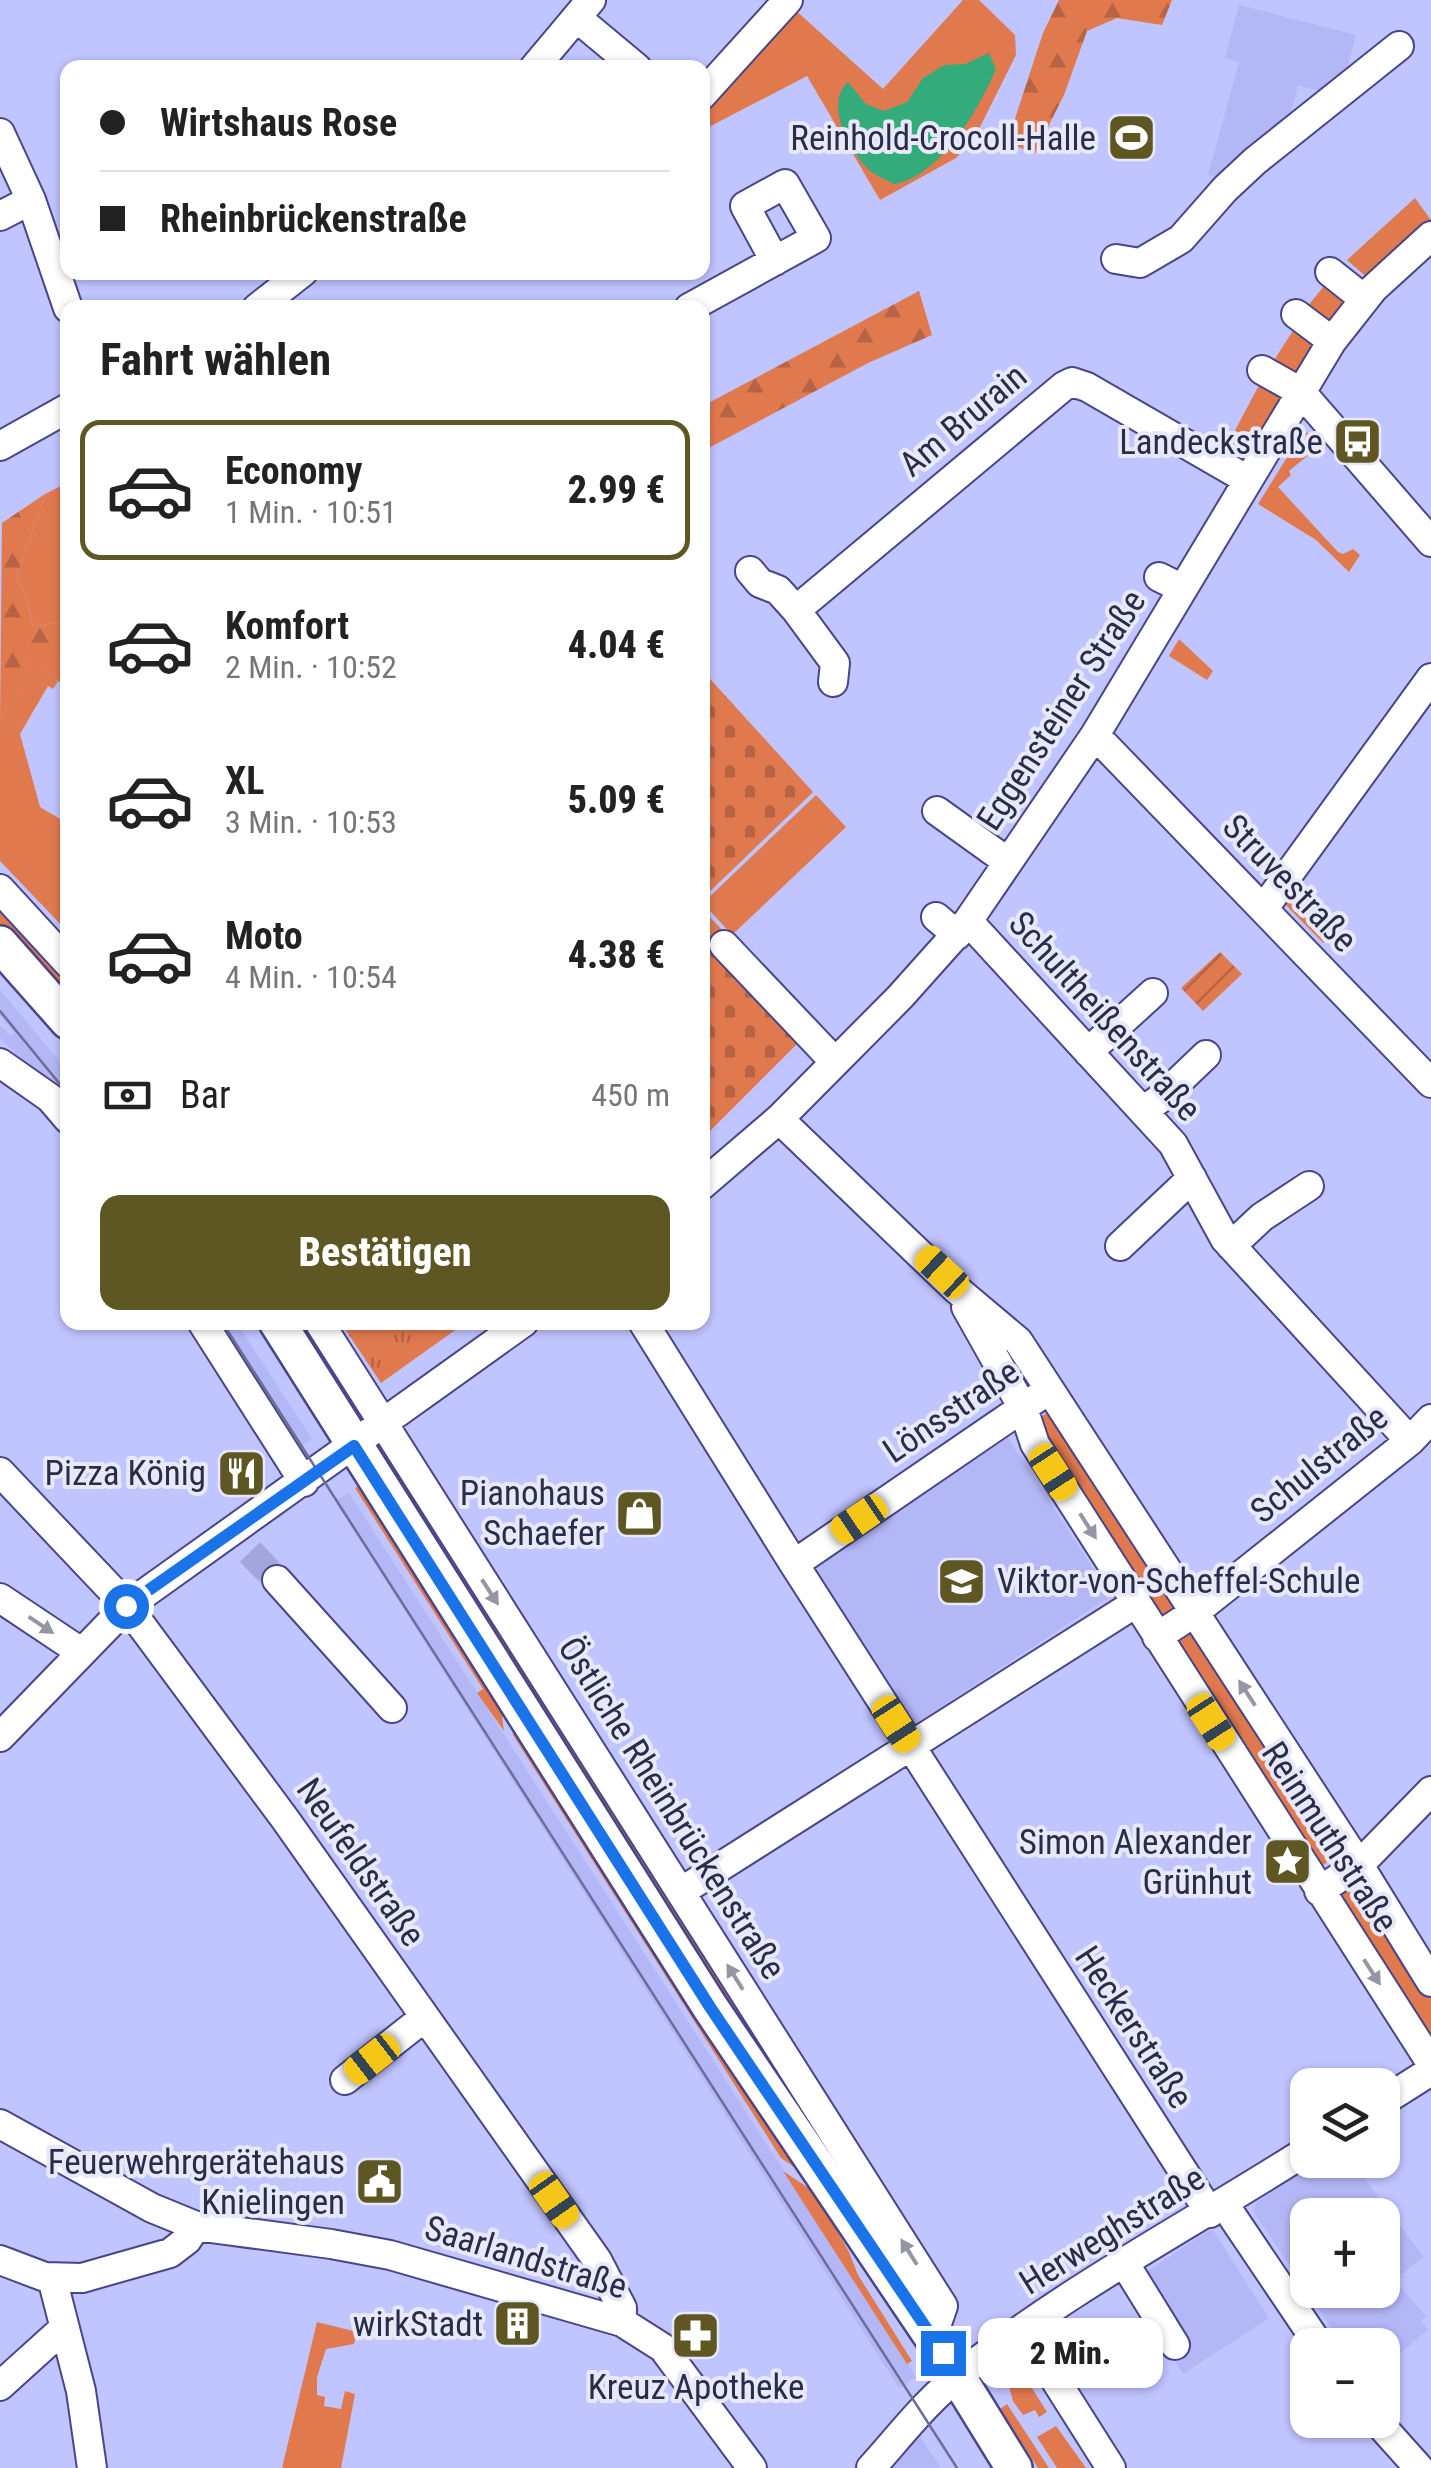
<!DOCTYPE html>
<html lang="de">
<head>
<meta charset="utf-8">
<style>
	body { margin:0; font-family:"Roboto Condensed",sans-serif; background:#f2f2f2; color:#222; height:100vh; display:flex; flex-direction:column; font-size:38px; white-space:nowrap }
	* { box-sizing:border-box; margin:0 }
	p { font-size:32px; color:#767676 }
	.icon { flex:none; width:55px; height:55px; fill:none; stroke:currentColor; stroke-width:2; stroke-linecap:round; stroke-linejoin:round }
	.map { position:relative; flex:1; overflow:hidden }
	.side { position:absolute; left:60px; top:300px; width:650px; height:1030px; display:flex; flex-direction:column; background:#fff; border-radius:20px; box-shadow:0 2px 8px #0004 }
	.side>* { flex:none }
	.banner { position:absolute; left:60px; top:60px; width:650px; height:220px; border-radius:20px; box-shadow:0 2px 8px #0004; display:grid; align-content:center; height:220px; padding:0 40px; background:#fff }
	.fabs { position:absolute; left:1290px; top:2068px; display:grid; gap:20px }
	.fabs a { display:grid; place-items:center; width:110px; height:110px; border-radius:20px; background:#fff; box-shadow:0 2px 8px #0004; font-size:50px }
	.end { position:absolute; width:45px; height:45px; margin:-22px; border:12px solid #1a73e8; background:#fff; box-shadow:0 0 0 5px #fff }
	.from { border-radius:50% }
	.bubble { position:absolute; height:70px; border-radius:20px; background:#fff; box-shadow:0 2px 8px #0004; font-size:32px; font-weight:800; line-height:70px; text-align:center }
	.car { position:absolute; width:30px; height:60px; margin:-30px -15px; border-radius:12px; box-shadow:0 0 8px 2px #0007; background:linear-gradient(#f5c518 24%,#345 0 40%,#f5c518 0 76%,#345 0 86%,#f5c518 0) }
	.banner b { display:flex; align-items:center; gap:35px; height:95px; font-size:38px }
	.banner b+b { border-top:2px solid #e0e0e0 }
	.banner i { width:25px; height:25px; background:#222 }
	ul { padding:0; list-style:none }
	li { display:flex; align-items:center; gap:30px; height:140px; margin:0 20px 15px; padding:0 20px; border:5px solid transparent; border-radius:20px }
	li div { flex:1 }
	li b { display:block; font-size:38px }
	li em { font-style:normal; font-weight:800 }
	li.on { border-color:#5e5723 }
	li>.icon { width:90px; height:90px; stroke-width:1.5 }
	h2 { padding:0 40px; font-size:45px; line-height:120px }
	.pay { display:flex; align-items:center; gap:25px; height:110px; padding:0 40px; font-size:38px }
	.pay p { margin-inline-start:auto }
	.primary-button { display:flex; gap:20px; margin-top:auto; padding:20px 40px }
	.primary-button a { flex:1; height:115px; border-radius:20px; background:#5e5723; color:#fff; font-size:40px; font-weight:800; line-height:115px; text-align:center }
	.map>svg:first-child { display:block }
	.built { fill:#b3b7f6; fill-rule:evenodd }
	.grass { fill:#e1794f }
	.forest { fill:url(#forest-firs) }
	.cemetery { fill:url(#cemetery-stones) }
	.park { fill:url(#park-tufts) }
	.garden { fill:url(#garden-furrows) }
	.water { fill:#33ab7b }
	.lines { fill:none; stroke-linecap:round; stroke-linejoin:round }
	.minor-tunnel { stroke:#a2a6db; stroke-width:28; stroke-dasharray:28 14; stroke-linecap:butt }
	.minor-casing { stroke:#484686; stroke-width:32 }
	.major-casing { stroke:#484686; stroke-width:40 }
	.minor { stroke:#fff; stroke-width:28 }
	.major { stroke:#fff; stroke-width:35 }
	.tram { stroke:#6c6e98; stroke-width:2.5 }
	.oneway { fill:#9596a4 }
	.route { stroke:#1a73e8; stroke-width:12 }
	.labels { text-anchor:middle; stroke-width:8; stroke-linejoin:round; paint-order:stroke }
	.poi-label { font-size:35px; fill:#2b2c49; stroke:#e8e9f8; text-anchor:end }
	.street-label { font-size:35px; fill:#2b2c49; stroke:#e8e9f8 }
</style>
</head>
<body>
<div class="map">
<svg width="1431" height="2468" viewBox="0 0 1431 2468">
	<defs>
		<pattern id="forest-firs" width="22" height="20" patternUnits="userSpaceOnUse" patternTransform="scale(2.5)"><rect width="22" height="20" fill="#e1794f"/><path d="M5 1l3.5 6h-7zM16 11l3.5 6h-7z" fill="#b76344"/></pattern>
		<pattern id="cemetery-stones" width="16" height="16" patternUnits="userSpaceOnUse" patternTransform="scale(2.5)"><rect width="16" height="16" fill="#e1794f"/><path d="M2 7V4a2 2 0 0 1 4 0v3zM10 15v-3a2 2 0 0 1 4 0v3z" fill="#b76344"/></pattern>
		<pattern id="park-tufts" width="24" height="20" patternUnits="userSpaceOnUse" patternTransform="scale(2.5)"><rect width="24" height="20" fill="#e1794f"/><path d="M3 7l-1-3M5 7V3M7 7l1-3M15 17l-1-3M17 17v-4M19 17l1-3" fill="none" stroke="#b76344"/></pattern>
		<pattern id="garden-furrows" width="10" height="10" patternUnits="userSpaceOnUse" patternTransform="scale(2.5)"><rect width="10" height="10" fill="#e1794f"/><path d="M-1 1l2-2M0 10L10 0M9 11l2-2" fill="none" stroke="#b76344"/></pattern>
	</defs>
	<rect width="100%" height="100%" fill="#c0c4ff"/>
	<path class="built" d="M1239,5l117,30 -13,49 -13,10 -32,-9 -10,39 -63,56 -17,-5 31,-113 -14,-4z
		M0,990l67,80v33l-67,-65v-12l11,9 4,-1 -15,-19z
		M215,1323h22l75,116 -15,11z
		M1008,1438l103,158 -195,127 -103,-158z
		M349,1493l567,884 -17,11 -564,-887z
		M1322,2160h28l74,97 -30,23 32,36 -5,5 7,9 -45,37 -1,-22h-39l-90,-134 4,-9zM1308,2215h74v75h-74z
		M1212,2229l57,89 -86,56 -56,-90z
		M919,2435l22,33h-52z"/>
	<path class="grass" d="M963,0h16l36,35 1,20 -42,84 -18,19 -76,42 -73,-124 -100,52 -1,-20 88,-99 89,80z
		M1415,198l16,22 -61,60 -23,-20z
		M1331,277l24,20 -26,32 -25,-18z
		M1294,329l23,16 -21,34 -25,-14z
		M1265,374l26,15 -38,60 -10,5 -20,-1z
		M1303,432l12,2 6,6 -6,4 -5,-5 -6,5 7,9 -22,18 2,4 -13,12 60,65 5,2 10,-5 7,6 -11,17 -33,-32 -58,-36z
		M67,483v137l-34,7 -7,-30 -9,-21 28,-82z
		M1179,639l34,32 -6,9 -38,-24z
		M31,658l26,23 10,-11v17l-9,-6 -5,8 -5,-3 -28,48 20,73 27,16v108l-67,-70v-138z
		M816,795l30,32 -114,108 -29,-32z
		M1301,879l5,6 -15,14 14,19 3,-2 14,15 17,-17 7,7 -23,22 -41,-42z
		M0,906l67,74v24l-67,-77z
		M1047,1413l22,11 116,181 -29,18 -120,-203z
		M395,1462l539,838 -163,-228 -387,-603z
		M360,1485l140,216 4,30 -27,-38 6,-4 -128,-201z
		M1194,1626l147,226 -27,20 -146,-231z
		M511,1720l292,453 -22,-15 -268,-423z
		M1359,1882l72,111v53l-96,-148z
		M783,2171l33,22 33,59 9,23 54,86 -5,3z
		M317,2322l40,10 -3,12 -28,5 -9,28v18l8,2 -1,9 17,3 4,-18 10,3 -14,74h-59z
		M1023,2374l24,38 -8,5 -4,-7 -12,5 -10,-14 -5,-18z
		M1007,2404l42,64h-11l-38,-59z
		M1056,2426l30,42h-29l-20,-31z"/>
	<path class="forest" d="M1059,0h113l-10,25 -45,-7 -30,13 -23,64 -29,58 -28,-10 36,-110z
		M919,291l13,44 -64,28 -165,88v-45z
		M45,494l-28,82 9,21 7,30 34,-7v50l-10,11 -26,-22 -31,64 2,-200z"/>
	<path class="cemetery" d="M702,670l111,122 -110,106h-1z
		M703,910l27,28 74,99 -101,101z"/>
	<path class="park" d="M341,1323h124l-84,60z"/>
	<path class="garden" d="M1220,952l22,22 -39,37 -22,-23z"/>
	<path class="water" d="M989,53l7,16c-17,40 -56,108 -102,115 -7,-4 -15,-7 -21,-11 -22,-17 -50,-69 -25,-91l18,22 18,7 23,-9 16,-24 21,-13 21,-1z"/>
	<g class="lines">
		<path class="minor-tunnel" d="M250,1552l27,28"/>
		<defs>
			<path id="minor" d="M577,18l60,50
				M534,68l57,-68
				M702,95l86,-95
				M0,133l31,67 37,108
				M0,216l31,-16
				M1116,259l24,4 41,-24 44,-50 30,-28 144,-115
				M1330,272l34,27
				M257,308l46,-36
				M689,308l127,-70 -31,-54 -40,22 30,55
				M1296,314l36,27
				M1262,370l39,22 130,150
				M0,446l68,-38
				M750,571l10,12 18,7 18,20
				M1159,577l24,12
				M833,682l2,-19 -39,-53 268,-224 8,-4 15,5 161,93
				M1095,735l336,348
				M937,811l71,51
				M0,889l68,74
				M1264,908l167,-230
				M936,917l21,18
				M968,921l205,223 52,95 185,202
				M724,945l111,117
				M1088,1052l65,-59
				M0,1063l50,35 18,21
				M1143,1111l18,-13 45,-43
				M779,1119l176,169 63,53 341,524 72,117
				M702,1185l77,-66 121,-122 68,-76 127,-186 237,-394 41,-52 58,-53
				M1120,1246l72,-68
				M1231,1246l31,-29 47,-31
				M966,1307l57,101 12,36 396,619
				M202,1322l102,160
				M319,1322l624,984 -11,32
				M643,1322l151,242 416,649
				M0,1472l127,134 158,213 312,441 25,48v14
				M794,1564l243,-166
				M277,1580l115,128
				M0,1598l81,54
				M1157,1637l38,-25 215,-171 21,-22
				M0,1737l127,-131 397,-284
				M682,1891l454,-288
				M1319,1891l40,-26 72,-74
				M345,2080l80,-63
				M1382,2102l49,-31
				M0,2124l152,84 44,18 135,18 59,11 232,67 41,26 89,120
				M1224,2204l95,141
				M0,2260l45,17 37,1 88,-25 17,-13 9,-14
				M1125,2264l50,81
				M52,2278l29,113 11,77
				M1023,2329l88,139
				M0,2386l64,-58
				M1376,2420l43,48
				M871,2468c29,-32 55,-67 90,-94 107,-85 231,-150 347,-224"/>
			<path id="major" d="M0,944l68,77
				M277,1322l433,685 233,346 71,115"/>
		</defs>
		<use href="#minor" class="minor-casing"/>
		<use href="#major" class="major-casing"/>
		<use href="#minor" class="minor"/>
		<use href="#major" class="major"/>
		<path class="tram" d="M0,1011l68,83
			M222,1322l735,1146"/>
	</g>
	<defs><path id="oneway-solid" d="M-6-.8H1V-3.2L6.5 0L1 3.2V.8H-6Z" transform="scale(2.5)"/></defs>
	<g class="oneway">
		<use href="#oneway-solid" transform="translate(1088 1526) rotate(57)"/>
		<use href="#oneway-solid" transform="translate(490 1592) rotate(57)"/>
		<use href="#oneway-solid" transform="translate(41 1625) rotate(34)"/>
		<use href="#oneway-solid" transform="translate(1247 1693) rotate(-123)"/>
		<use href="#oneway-solid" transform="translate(1372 1972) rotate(57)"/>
		<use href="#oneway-solid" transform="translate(735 1977) rotate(-122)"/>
		<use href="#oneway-solid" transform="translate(909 2252) rotate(-122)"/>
	</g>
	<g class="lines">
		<path class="route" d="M126,1606l228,-160 356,561 233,346"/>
	</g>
	<defs>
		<symbol id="stadium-square" viewBox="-11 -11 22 22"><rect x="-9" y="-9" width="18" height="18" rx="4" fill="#5e5723" stroke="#e8e9f8"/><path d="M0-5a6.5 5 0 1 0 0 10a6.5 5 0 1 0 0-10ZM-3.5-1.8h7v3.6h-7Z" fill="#fff"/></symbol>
		<symbol id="bus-square" viewBox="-11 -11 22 22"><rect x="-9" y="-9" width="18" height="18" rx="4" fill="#5e5723" stroke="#e8e9f8"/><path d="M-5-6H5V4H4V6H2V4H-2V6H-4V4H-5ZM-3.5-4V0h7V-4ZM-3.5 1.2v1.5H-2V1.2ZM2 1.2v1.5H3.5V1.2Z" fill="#fff"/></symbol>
		<symbol id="restaurant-square" viewBox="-11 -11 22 22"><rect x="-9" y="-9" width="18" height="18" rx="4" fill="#5e5723" stroke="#e8e9f8"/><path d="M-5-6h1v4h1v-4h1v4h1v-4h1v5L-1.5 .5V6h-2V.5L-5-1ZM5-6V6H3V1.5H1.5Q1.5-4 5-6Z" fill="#fff"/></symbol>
		<symbol id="shop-square" viewBox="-11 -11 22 22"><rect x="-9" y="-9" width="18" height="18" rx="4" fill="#5e5723" stroke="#e8e9f8"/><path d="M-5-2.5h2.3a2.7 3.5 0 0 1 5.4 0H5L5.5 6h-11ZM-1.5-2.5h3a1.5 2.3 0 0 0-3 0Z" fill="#fff"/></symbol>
		<symbol id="school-square" viewBox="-11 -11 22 22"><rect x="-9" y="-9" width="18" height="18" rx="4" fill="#5e5723" stroke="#e8e9f8"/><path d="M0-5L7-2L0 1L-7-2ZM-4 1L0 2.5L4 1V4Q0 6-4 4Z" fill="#fff"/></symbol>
		<symbol id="sight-square" viewBox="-11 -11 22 22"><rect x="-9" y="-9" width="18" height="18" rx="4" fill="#5e5723" stroke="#e8e9f8"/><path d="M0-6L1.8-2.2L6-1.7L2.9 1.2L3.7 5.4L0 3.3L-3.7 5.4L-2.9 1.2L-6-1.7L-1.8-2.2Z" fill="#fff"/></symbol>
		<symbol id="civic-square" viewBox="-11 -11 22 22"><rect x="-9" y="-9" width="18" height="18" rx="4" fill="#5e5723" stroke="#e8e9f8"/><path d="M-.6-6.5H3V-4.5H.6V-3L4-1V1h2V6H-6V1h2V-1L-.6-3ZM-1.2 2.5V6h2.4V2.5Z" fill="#fff"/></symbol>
		<symbol id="building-square" viewBox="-11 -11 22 22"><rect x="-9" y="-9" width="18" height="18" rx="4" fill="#5e5723" stroke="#e8e9f8"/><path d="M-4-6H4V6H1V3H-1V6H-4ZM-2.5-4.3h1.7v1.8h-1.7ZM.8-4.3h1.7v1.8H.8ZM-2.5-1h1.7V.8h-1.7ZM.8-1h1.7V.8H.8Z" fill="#fff"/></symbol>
		<symbol id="pharmacy-square" viewBox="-11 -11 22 22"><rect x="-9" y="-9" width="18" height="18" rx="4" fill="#5e5723" stroke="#e8e9f8"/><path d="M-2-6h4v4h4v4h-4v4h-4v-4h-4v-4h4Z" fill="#fff"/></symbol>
	</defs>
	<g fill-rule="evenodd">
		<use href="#stadium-square" x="1104" y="110" width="55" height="55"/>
		<use href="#bus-square" x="1330" y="414" width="55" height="55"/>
		<use href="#restaurant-square" x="214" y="1446" width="55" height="55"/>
		<use href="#shop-square" x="612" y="1486" width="55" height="55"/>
		<use href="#school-square" x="934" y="1554" width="55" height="55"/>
		<use href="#sight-square" x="1260" y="1834" width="55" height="55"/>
		<use href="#civic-square" x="352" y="2154" width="55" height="55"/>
		<use href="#building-square" x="490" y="2296" width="55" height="55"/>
		<use href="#pharmacy-square" x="668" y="2308" width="55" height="55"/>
	</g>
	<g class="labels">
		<g class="poi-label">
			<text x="1096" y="150">Reinhold-Crocoll-Halle</text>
			<text x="1323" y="454">Landeckstraße</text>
			<text x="206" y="1485">Pizza König</text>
			<text x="605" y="1505">Pianohaus<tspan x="605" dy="40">Schaefer</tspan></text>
			<text x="997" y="1593" text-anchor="start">Viktor-von-Scheffel-Schule</text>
			<text x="1252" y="1854">Simon Alexander<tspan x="1252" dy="40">Grünhut</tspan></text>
			<text x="345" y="2174">Feuerwehrgerätehaus<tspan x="345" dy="40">Knielingen</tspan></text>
			<text x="483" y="2336">wirkStadt</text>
			<text x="696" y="2399" text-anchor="middle">Kreuz Apotheke</text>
		</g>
		<g class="street-label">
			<text transform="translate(963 420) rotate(-40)" y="12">Am Brurain</text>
			<text transform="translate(1061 710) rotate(-57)" y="12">Eggensteiner Straße</text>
			<text transform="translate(1290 883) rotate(46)" y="12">Struvestraße</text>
			<text transform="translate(1105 1016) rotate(48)" y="12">Schultheißenstraße</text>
			<text transform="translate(951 1411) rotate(-34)" y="12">Lönsstraße</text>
			<text transform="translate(1319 1464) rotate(-39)" y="12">Schulstraße</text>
			<text transform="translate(672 1808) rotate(58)" y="12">Östliche Rheinbrückenstraße</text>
			<text transform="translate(1330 1837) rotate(57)" y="12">Reinmuthstraße</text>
			<text transform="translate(361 1862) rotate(55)" y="12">Neufeldstraße</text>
			<text transform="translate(1134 2027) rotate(57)" y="12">Heckerstraße</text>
			<text transform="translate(1112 2230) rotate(-32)" y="12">Herweghstraße</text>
			<text transform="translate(526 2257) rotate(17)" y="12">Saarlandstraße</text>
		</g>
	</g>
</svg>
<div class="fabs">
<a><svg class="icon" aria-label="layers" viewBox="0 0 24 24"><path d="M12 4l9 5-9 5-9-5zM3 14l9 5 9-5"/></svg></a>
<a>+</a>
<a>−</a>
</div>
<i class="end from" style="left:126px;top:1606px"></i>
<i class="end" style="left:943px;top:2353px"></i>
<div class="bubble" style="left:978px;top:2318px;width:185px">2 Min.</div>
<i class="car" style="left:942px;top:1272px;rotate:313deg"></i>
<i class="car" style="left:1053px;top:1472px;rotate:147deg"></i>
<i class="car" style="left:859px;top:1519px;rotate:236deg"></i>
<i class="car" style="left:1211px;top:1722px;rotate:147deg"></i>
<i class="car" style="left:896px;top:1724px;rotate:147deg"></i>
<i class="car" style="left:372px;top:2059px;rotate:232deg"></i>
<i class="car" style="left:554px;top:2200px;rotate:145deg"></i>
<div class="banner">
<b><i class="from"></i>Wirtshaus Rose</b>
<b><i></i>Rheinbrückenstraße</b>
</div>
<section class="side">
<h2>Fahrt wählen</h2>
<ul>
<li class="on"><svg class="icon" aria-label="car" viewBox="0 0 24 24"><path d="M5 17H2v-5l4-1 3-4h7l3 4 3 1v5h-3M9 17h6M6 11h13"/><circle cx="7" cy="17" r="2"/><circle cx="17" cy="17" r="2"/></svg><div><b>Economy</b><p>1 Min. · 10:51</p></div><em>2.99 €</em></li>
<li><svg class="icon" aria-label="car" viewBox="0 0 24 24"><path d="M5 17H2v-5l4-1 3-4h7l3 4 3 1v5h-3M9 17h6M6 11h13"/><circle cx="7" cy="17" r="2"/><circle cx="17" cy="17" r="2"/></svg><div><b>Komfort</b><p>2 Min. · 10:52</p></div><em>4.04 €</em></li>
<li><svg class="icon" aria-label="car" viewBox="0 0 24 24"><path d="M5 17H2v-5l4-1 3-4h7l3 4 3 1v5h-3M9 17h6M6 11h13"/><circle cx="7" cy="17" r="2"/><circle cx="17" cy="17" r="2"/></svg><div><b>XL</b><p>3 Min. · 10:53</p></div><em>5.09 €</em></li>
<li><svg class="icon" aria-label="car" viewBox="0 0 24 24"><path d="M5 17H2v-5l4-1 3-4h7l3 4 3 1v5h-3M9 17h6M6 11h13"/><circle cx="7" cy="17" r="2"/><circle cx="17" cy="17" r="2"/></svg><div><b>Moto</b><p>4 Min. · 10:54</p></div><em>4.38 €</em></li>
</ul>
<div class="pay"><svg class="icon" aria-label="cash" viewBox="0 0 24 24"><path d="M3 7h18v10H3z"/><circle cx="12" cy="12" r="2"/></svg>Bar<p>450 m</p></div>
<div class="primary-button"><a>Bestätigen</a></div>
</section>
</div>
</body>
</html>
